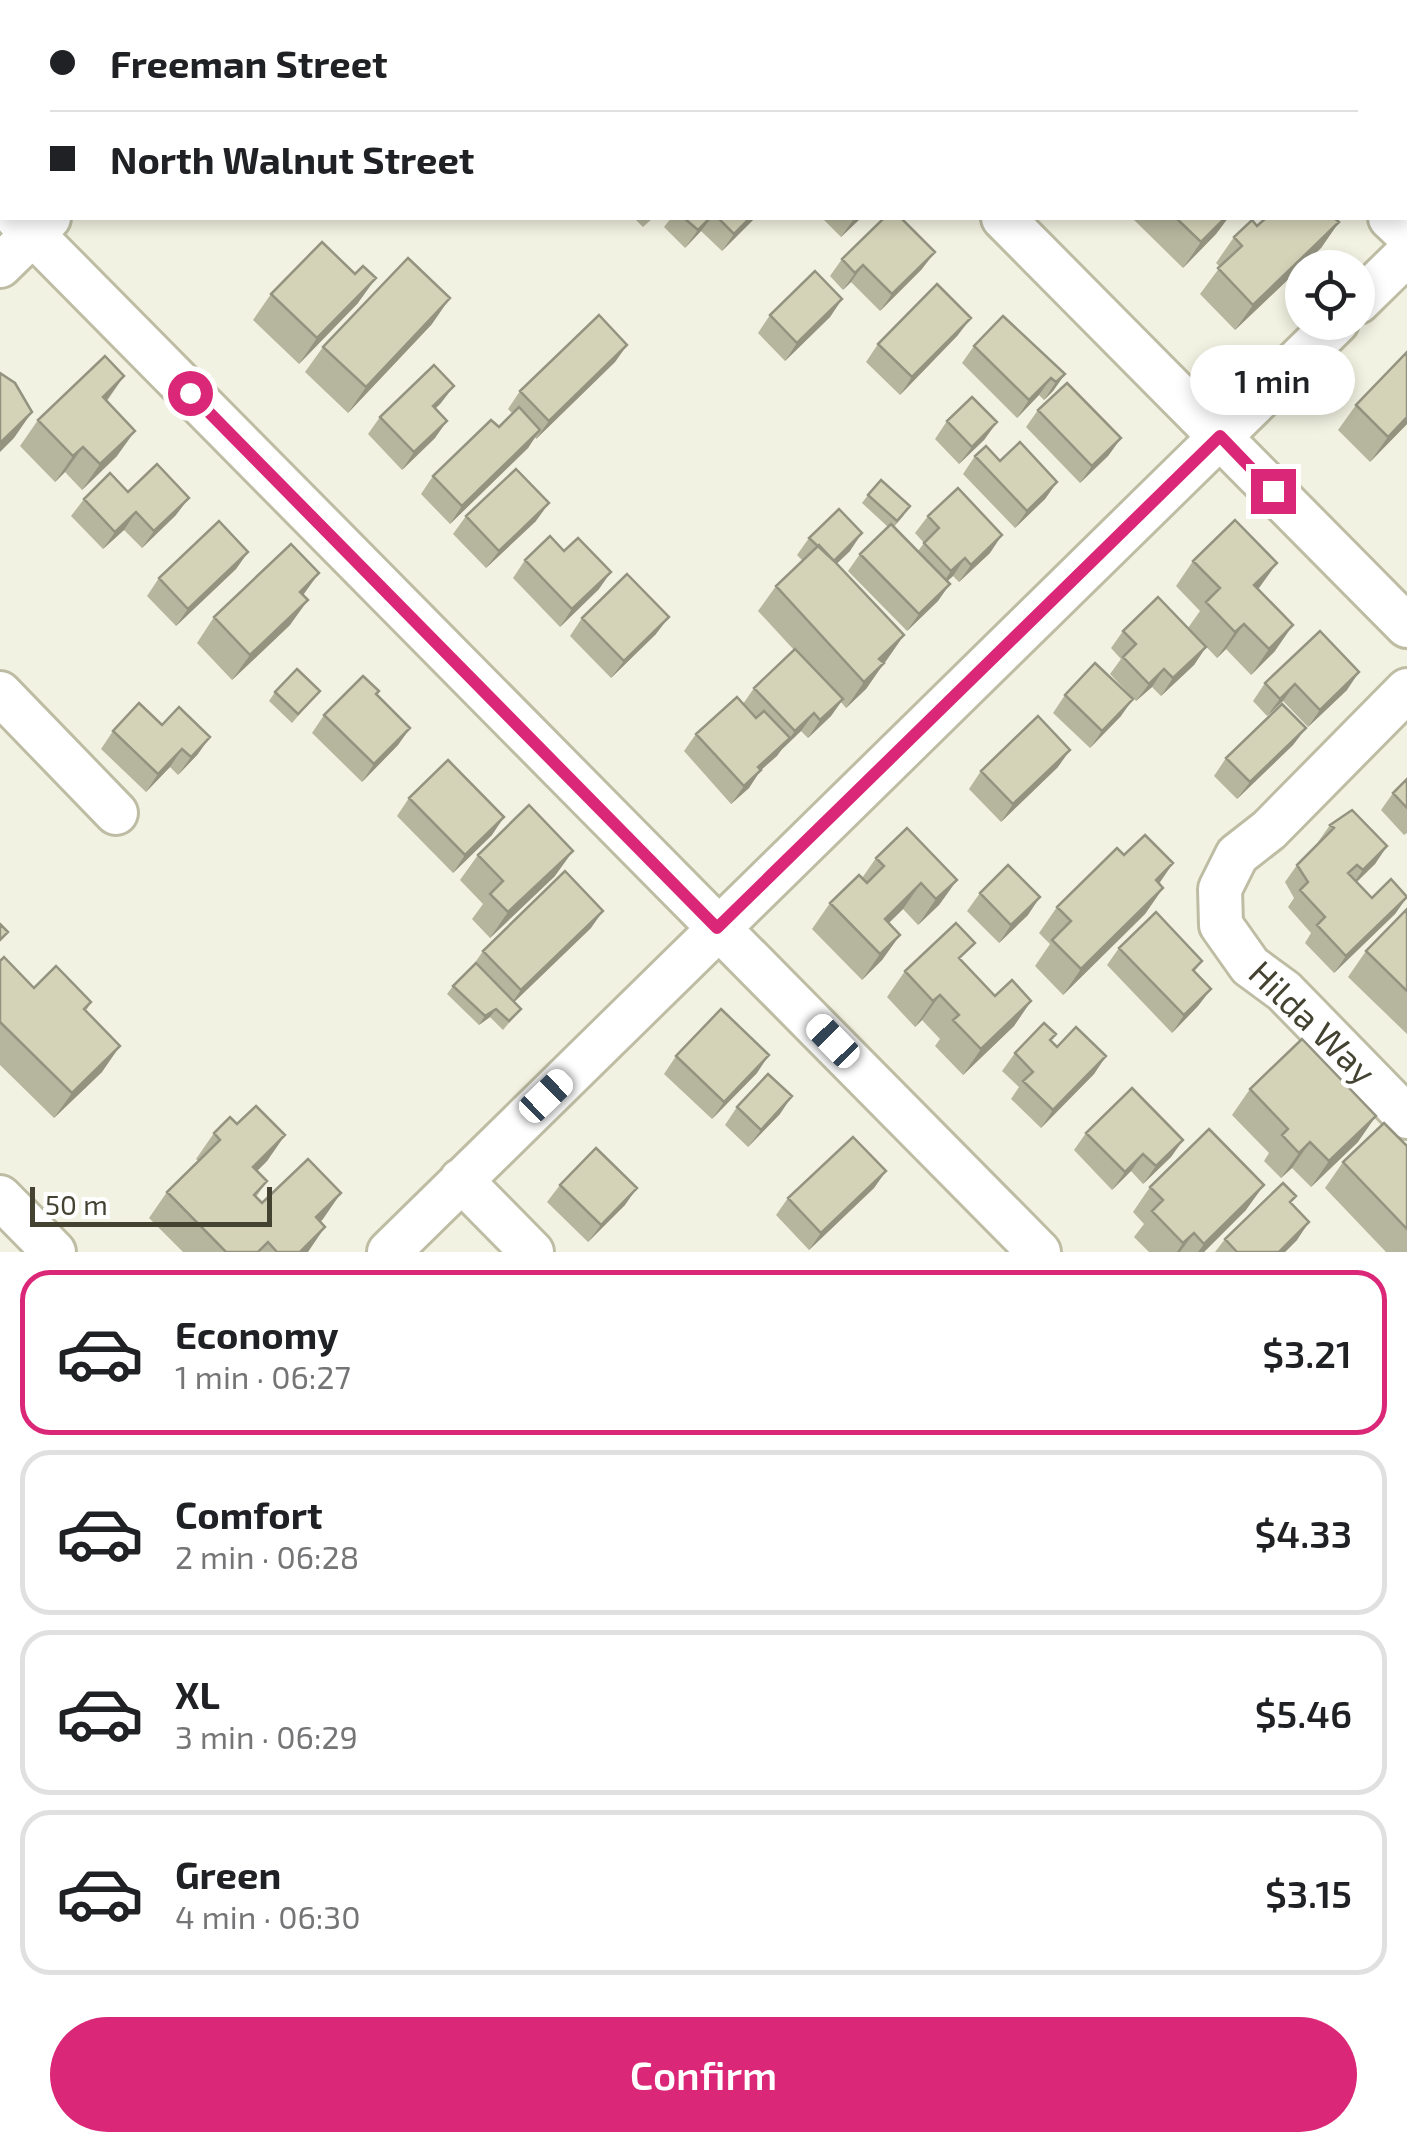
<!DOCTYPE html>
<html lang="en">
<head>
<meta charset="utf-8">
<style>
	body { margin:0; font-family:"Exo 2",sans-serif; background:#f2f2f2; color:#202124; height:100vh; display:flex; flex-direction:column; font-size:38px; white-space:nowrap }
	* { box-sizing:border-box; margin:0 }
	p { font-size:32px; color:#757577 }
	.icon { flex:none; width:55px; height:55px; fill:none; stroke:currentColor; stroke-width:2; stroke-linecap:round; stroke-linejoin:round }
	.map { position:relative; height:1252px; overflow:hidden }
	.drawer { display:flex; flex-direction:column; background:#fff; flex:1 }
	.drawer>* { flex:none }
	.top-card { position:absolute; left:0px; top:0px; width:1408px; height:220px; box-shadow:0 5px 15px #0003; display:grid; align-content:center; height:220px; padding:0 50px; background:#fff }
	.controls { position:absolute; left:1285px; top:250px; display:grid; gap:20px }
	.controls a { display:grid; place-items:center; width:90px; height:90px; border-radius:50%; background:#fff; box-shadow:0 5px 15px #0003; font-size:50px }
	.scale { position:absolute; left:30px; bottom:25px; width:242px; box-sizing:border-box; padding-left:10px; border:5px solid #444332; border-top:0; font-size:28px; line-height:35px; white-space:nowrap; color:#444332; -webkit-text-stroke:8px #fff; paint-order:stroke }
	.end { position:absolute; width:45px; height:45px; margin:-22px; border:12px solid #db2777; background:#fff; box-shadow:0 0 0 5px #fff }
	.from { border-radius:50% }
	.bubble { position:absolute; height:70px; border-radius:35px; background:#fff; box-shadow:0 5px 15px #0003; font-size:32px; font-weight:600; line-height:70px; text-align:center }
	.car { position:absolute; width:30px; height:60px; margin:-30px -15px; border-radius:12px; box-shadow:0 0 8px 2px #0007; background:linear-gradient(#fff 24%,#345 0 40%,#fff 0 76%,#345 0 86%,#fff 0) }
	.top-card b { display:flex; align-items:center; gap:35px; height:95px; font-size:38px }
	.top-card b+b { border-top:2px solid #e0e0e0 }
	.top-card i { width:25px; height:25px; background:#202124 }
	ul { padding:18px 0 0; list-style:none }
	li { display:flex; align-items:center; gap:30px; height:165px; margin:0 20px 15px; padding:0 30px; border:5px solid #e0e0e0; border-radius:30px }
	li div { flex:1 }
	li b { display:block; font-size:38px }
	li em { font-style:normal; font-weight:600 }
	li.current { border-color:#db2777 }
	li>.icon { width:90px; height:90px; stroke-width:1.5 }
	.button { display:flex; gap:20px; margin-top:auto; padding:20px 50px }
	.button a { flex:1; height:115px; border-radius:60px; background:#db2777; color:#fff; font-size:40px; font-weight:600; line-height:115px; text-align:center }
	.map>svg:first-child { display:block }
	.lines { fill:none; stroke-linecap:round; stroke-linejoin:round }
	.minor-casing { stroke:#bebda4; stroke-width:48 }
	.minor { stroke:#fff; stroke-width:42 }
	.wall { fill:#b6b59d }
	.shaded-wall { fill:#949380 }
	.building { fill:#d4d2b7; stroke:#949380; stroke-width:2.5 }
	.route { stroke:#db2777; stroke-width:12 }
	.labels { text-anchor:middle; stroke-width:9; stroke-linejoin:round; paint-order:stroke }
	.street-label { font-size:35px; fill:#444332; stroke:#fff }
</style>
</head>
<body>
<div class="map">
<svg width="1407" height="1252" viewBox="0 0 1407 1252">
	<rect width="100%" height="100%" fill="#f2f2e2"/>
	<g class="lines">
		<defs>
			<path id="minor" d="M789,0l2,2
				M1174,0l3,2
				M268,2l3,-2
				M17,218l1022,1034
				M1003,218l404,408
				M1390,218l17,16
				M0,266l49,-48
				M1358,302l49,-48
				M1407,690l-138,140 -32,25 -17,34 1,36 29,41 34,25 123,126
				M0,693l116,120
				M461,1180l71,72
				M0,1197l54,55
				M389,1252l948,-930"/>
		</defs>
		<use href="#minor" class="minor-casing"/>
		<use href="#minor" class="minor"/>
	</g>
	<path class="wall" d="M65,0h99l-3,2h-94z
		M925,0h39l-2,2h-39z
		M1000,0h125l2,2h-124z
		M1387,0h20v67l-2,-2v-63h-20z
		M634,218h19l-10,9z
		M671,218h84l-33,33 -21,-20 -16,17 -21,-21z
		M822,218h39l-20,19z
		M1132,218h96l-12,16 -33,34z
		M1339,222l-18,26 -86,82 -35,-36 20,-27 -4,-4 18,-26 23,-11z
		M842,259l80,10 -42,42 -29,-29 -8,8 -13,-14z
		M355,274l3,29 -59,61 -46,-44 18,-26z
		M842,299l-12,18 -45,44 -27,-28 12,-18z
		M432,324l-84,89 -43,-41 18,-25z
		M958,335l-58,60 -34,-33 12,-18z
		M627,345l-12,17 -79,77 -1,-2 -7,11 -78,76 -29,-30 12,-18 66,-49 14,-13 -5,-5 12,-18z
		M974,346l91,28 -12,17 -9,9 -5,-5 -22,23 -55,-55z
		M1407,352v72l-37,38 -32,-32 18,-25z
		M124,376l-17,25 10,55 -35,34 -17,-18 -10,10 -35,-36 18,-26z
		M441,403l-6,6v29l-33,32 -34,-36 12,-17z
		M1038,410l83,28 -13,18 -28,27 -54,-56z
		M947,421l50,1 -13,18 -25,24 -24,-25z
		M975,456l25,5 57,21 -12,17 -30,29 -52,-54z
		M128,492l48,23 -34,33 -18,-18 -21,19 -32,-33 13,-17z
		M868,495l36,20 -10,12 24,24 6,-8 -9,-10 13,-17 62,37 -31,29 -6,-6 -6,5 -9,20 -31,30 -59,-60 12,-17 28,-27 -26,-24z
		M466,516l70,5 -50,47 -33,-34z
		M809,538l41,13 -14,13 68,71 -38,54 -20,19 -5,-6 -10,14 -23,22 -7,-7 -41,40 -11,17 -18,16 -47,-53 12,-17 47,-30 11,-16 40,-38 -36,-39 18,-25 27,-25 -6,-6z
		M564,551l35,38 -39,38 -47,-49 12,-18z
		M248,552l-12,17 -60,57 -29,-30 12,-18z
		M1193,561l65,28 17,62 -24,24 -25,-26 -9,9 -29,-30 12,-17 -24,-25z
		M303,595l-13,30 -58,55 -35,-37 17,-26z
		M582,618l74,16 -45,44 -41,-42z
		M1123,631l83,16 -12,18 -33,31 -9,-9 -16,14 -26,-27 11,-15 -10,-11z
		M1320,631l27,59 -39,37 -25,-26 -16,15 -14,-15 12,-18z
		M320,691l-28,32 -23,-22 6,-9z
		M377,694l33,34 -12,17 -36,37 -50,-49 12,-18z
		M1065,695l56,21 -31,32 -37,-35z
		M162,725l36,29 -20,21 -8,-8 -24,25 -45,-43 12,-18z
		M1306,728l-13,17 -56,54 -23,-23 12,-18z
		M1058,767l-57,55 -32,-33 12,-18z
		M1407,779v54l-3,2 -23,-25 12,-17z
		M409,798l83,37 -39,38 -56,-57z
		M1330,825l57,21 -12,18 -18,18 15,16 35,-1 -12,17 -61,59 -29,-30 6,-10 -23,-26 6,-9 -9,-16 12,-17 22,-22 -1,-1z
		M478,855l77,21 -65,62 -18,-19 11,-15 -23,-24z
		M1124,855l49,8 -14,21 4,4 -18,26 -82,81 -28,-29 15,-22 -11,-11 18,-26z
		M876,858l81,22 -18,25 -21,20 -15,-16 -14,14 11,12 -18,25 -20,20 -50,-51 18,-26 32,-25z
		M980,893l48,22 -29,28 -32,-32z
		M1407,909v125l-59,-57 18,-26z
		M591,928l-77,74 7,7 -18,21 -13,-13 -11,8 -32,-31 6,-8 19,-19 11,-16z
		M1119,948l83,13 -8,11 17,17 -13,17 -26,27 -65,-68z
		M0,961l34,27 57,14 -5,9 16,61 -48,46 -54,-53z
		M962,961l33,35 36,5 -17,25 -51,49 -28,-29 5,-7 -18,-19 -7,7 -28,-30 18,-26z
		M1051,1041l6,6 49,9 -12,18 -53,54 -30,-29 8,-12 -17,-16 13,-18z
		M676,1056l81,17 -45,46 -48,-45z
		M1250,1089l108,53 -47,45 -19,-19 -11,10 -17,-17 5,-8 -37,-38z
		M737,1107l43,7 -32,33 -23,-22z
		M237,1124l48,11 -18,26 -10,10 10,10 -11,16 6,6 61,16 -3,3 -12,30h-125l-34,-34 18,-26 31,-31 -2,-2 18,-26z
		M1086,1133l97,7 -12,17 -28,27 -12,-13 -19,19 -38,-40z
		M1407,1146v106h-21l-61,-64 18,-26z
		M886,1171l-12,17 -65,62 -33,-35 12,-17z
		M560,1185l65,20 -37,37 -41,-40z
		M1150,1187l96,23 -42,42h-55l-15,-15 10,-13 -11,-12z
		M1291,1203l6,37 -12,12h-70l10,-13z"/>
	<path class="shaded-wall" d="M711,218l-10,13 -16,17 13,-18z
		M750,218h5l-33,33 12,-17z
		M856,218h5l-20,19 12,-17z
		M1225,218h3l-12,16 -33,34 18,-26z
		M1339,222l-18,26 -86,82 18,-25z
		M935,252l-13,17 -42,42 12,-17z
		M863,265l-12,17 -8,8 12,-17z
		M376,278l-18,25 -59,61 18,-26z
		M450,298l-18,26 -84,89 18,-26z
		M842,299l-12,18 -45,44 12,-18z
		M971,318l-13,17 -58,60 12,-18z
		M627,345l-12,17 -79,77 13,-18z
		M1065,374l-12,17 -9,9 12,-18z
		M124,376l-18,25 -3,-4z
		M1051,378l-12,17 -22,23 12,-18z
		M454,386l-13,17 -21,20 13,-17z
		M32,412l-18,26 -14,14v-9z
		M1407,417v7l-37,38 18,-25z
		M447,421l-12,17 -33,32 12,-18z
		M997,422l-13,18 -25,24 13,-17z
		M540,430l-12,18 -78,76 12,-18z
		M135,431l-18,25 -35,34 18,-26z
		M1121,438l-13,18 -28,27 12,-17z
		M83,447l-18,25 -10,10 18,-26z
		M1057,482l-12,17 -30,29 12,-17z
		M189,498l-13,17 -34,33 12,-17z
		M549,503l-13,18 -50,47 13,-17z
		M136,512l-12,18 -21,19 12,-17z
		M862,533l-12,18 -29,28 12,-17z
		M1002,535l-12,18 -31,29 12,-17z
		M248,552l-12,17 -60,57 12,-17z
		M965,558l-12,18 -14,13 12,-18z
		M1277,563l-18,25 -23,23 18,-26z
		M611,572l-12,17 -39,38 12,-18z
		M319,573l-18,25 -1,-6z
		M950,584l-12,17 -31,30 12,-17z
		M308,600l-18,25 -58,55 18,-25z
		M669,617l-13,17 -45,44 13,-17z
		M1244,624l-18,25 -9,9 18,-26z
		M1293,625l-18,26 -24,24 18,-26z
		M904,635l-18,26 -24,23 17,-25z
		M1206,647l-12,18 -33,31 12,-18z
		M884,663l-18,26 -20,19 18,-26z
		M1164,669l-12,18 -16,14 13,-17z
		M1359,672l-12,18 -39,37 12,-17z
		M1295,684l-12,17 -16,15 13,-17z
		M843,699l-12,17 -23,22 12,-18z
		M1133,699l-12,17 -31,32 12,-17z
		M814,713l-13,18 -19,18 13,-18z
		M410,728l-12,17 -36,37 12,-18z
		M1306,728l-13,17 -56,54 13,-17z
		M210,737l-12,17 -20,21 13,-18z
		M790,738l-13,18 -17,15 -11,17 -18,16 27,-37z
		M182,749l-12,18 -24,25 12,-18z
		M1070,750l-12,17 -57,55 12,-18z
		M504,817l-12,18 -39,38 12,-18z
		M1387,846l-12,18 -25,24 13,-18z
		M573,851l-18,25 -65,62 18,-26z
		M1173,863l-18,26 1,-9z
		M957,880l-18,25 -21,20 18,-26z
		M921,883l-18,26 -36,35 18,-25z
		M1163,888l-18,26 -82,81 18,-26z
		M1040,897l-12,18 -29,28 12,-18z
		M1407,897l-12,17 -61,59 12,-17z
		M603,911l-12,17 -82,79 12,-17z
		M900,935l-18,25 -20,20 18,-26z
		M1211,989l-13,17 -26,27 12,-18z
		M940,995l-18,25 -7,7 18,-26z
		M1031,1001l-17,25 -51,49 18,-26z
		M496,1009l-6,8 -11,8 6,-9z
		M120,1046l-18,26 -48,46 18,-25z
		M769,1055l-12,18 -45,46 12,-17z
		M1106,1056l-12,18 -53,54 12,-18z
		M792,1096l-12,18 -32,33 13,-17z
		M1376,1116l-18,26 -47,45 18,-26z
		M285,1135l-18,26 -32,32 18,-26z
		M1183,1140l-12,17 -28,27 13,-18z
		M1310,1142l-18,26 -11,10 18,-25z
		M1143,1154l-12,17 -19,19 13,-18z
		M886,1171l-12,17 -65,62 12,-17z
		M1264,1185l-18,25 -42,42h-6l6,-8z
		M637,1188l-12,17 -37,37 13,-17z
		M341,1193l-18,26 -25,24 18,-26z
		M1309,1222l-12,18 -12,12h-6z
		M325,1227l-17,25h-8z
		M1194,1233l-14,19h-3l6,-9z"/>
	<path class="building" d="M94,0h64l-3,2h-59z
		M375,0h31l3,2h-37z
		M406,0h51l-2,2h-46z
		M577,0h60l-2,2h-60z
		M676,0h21l2,2h-26z
		M1039,0h86l2,2h-86z
		M1144,0h21l3,2h-26z
		M1387,0h20v23l-2,-2v-19h-18z
		M1405,86l2,2v39l-2,2z
		M684,218h26l-12,12z
		M718,218h32l-16,16z
		M884,218h17l34,34 -43,42 -29,-29 -8,8 -13,-14z
		M1176,218h49l-24,24z
		M1266,218h68l5,4 -86,83 -35,-37 24,-22 -8,-9 18,-17 5,6z
		M322,242l33,32 8,-8 13,12 -59,60 -46,-44z
		M408,258l42,40 -84,89 -43,-40z
		M815,271l27,28 -45,44 -27,-28z
		M937,284l34,34 -59,59 -34,-33z
		M599,315l28,30 -78,76 -29,-30z
		M1003,316l62,58 -9,8 -5,-4 -22,22 -55,-54z
		M1407,352v65l-19,20 -32,-32z
		M105,356l19,20 -21,21 32,34 -35,33 -17,-17 -10,9 -35,-36z
		M434,365l20,21 -21,20 14,15 -33,31 -34,-35z
		M0,373l15,10 17,29 -32,31z
		M1067,383l54,55 -29,28 -54,-56z
		M972,397l25,25 -25,25 -25,-26z
		M519,407l21,23 -78,76 -29,-30 58,-56 8,7z
		M1020,442l37,40 -30,29 -52,-55 11,-10 14,15z
		M157,464l32,34 -35,33 -18,-19 -21,20 -31,-33 26,-26 18,19z
		M516,469l33,34 -50,48 -33,-35z
		M881,480l29,26 -13,15 -29,-26z
		M958,488l44,47 -31,30 -6,-7 -14,13 -27,-28 15,-15 -11,-12z
		M839,509l23,24 -28,28 -25,-23z
		M1235,520l42,43 -23,22 39,40 -24,24 -25,-25 -9,8 -29,-30 14,-14 -27,-27z
		M219,521l29,31 -60,57 -29,-31z
		M891,524l59,60 -31,30 -59,-60z
		M550,536l14,15 14,-13 33,34 -39,37 -47,-49z
		M291,544l28,29 -19,19 8,8 -58,55 -36,-38z
		M819,545l85,90 -25,24 5,4 -20,19 -88,-96z
		M627,574l42,43 -45,44 -42,-43z
		M1158,597l48,50 -33,31 -9,-9 -15,15 -26,-27 13,-13 -13,-13z
		M1320,631l39,41 -39,38 -25,-26 -15,15 -15,-16z
		M795,649l48,50 -23,21 -6,-7 -19,18 -41,-43z
		M1095,663l38,36 -31,32 -37,-36z
		M297,669l23,22 -22,23 -23,-22z
		M363,676l16,15 -3,3 34,34 -36,36 -50,-49z
		M737,697l19,21 8,-7 26,27 -32,29 3,3 -17,16 -48,-52z
		M139,703l23,22 17,-18 31,30 -19,20 -9,-8 -24,25 -45,-43z
		M1282,704l24,24 -56,54 -24,-24z
		M1038,716l32,34 -57,54 -32,-33z
		M448,760l56,57 -39,38 -56,-57z
		M1407,779v29l-14,-15z
		M529,805l44,46 -65,61 -18,-18 13,-13 -25,-26z
		M1352,810l35,36 -24,24 -6,-5 -9,8 24,25 19,-19 16,18 -61,59 -29,-31 8,-8 -25,-27 8,-8 -11,-17 37,-37 -4,-3z
		M907,828l50,52 -21,19 -15,-16 -36,36 15,16 -20,19 -50,-51 29,-28 8,8 17,-17 -8,-8z
		M1145,835l28,28 -17,17 7,8 -82,81 -29,-29 19,-19 -14,-14 60,-59 7,7z
		M1008,865l32,32 -29,28 -31,-32z
		M565,871l38,40 -82,79 -38,-39z
		M1407,909v82l-41,-40z
		M1156,912l46,49 -9,9 18,19 -27,26 -65,-67z
		M956,923l19,20 -16,15 36,38 17,-16 19,21 -50,48 -28,-29 6,-5 -19,-20 -7,6 -28,-30z
		M0,924l8,8 -8,8z
		M4,957l30,31 22,-22 35,36 -7,7 36,37 -48,47 -72,-71v-61z
		M476,963l45,46 -12,12 -13,-12 -11,7 -32,-30z
		M721,1009l48,46 -45,47 -48,-46z
		M1044,1023l12,11 -6,6 7,7 19,-20 30,29 -53,54 -30,-29 10,-9 -18,-19z
		M1302,1039l74,77 -47,45 -19,-19 -11,11 -17,-18 6,-6 -38,-40z
		M768,1074l24,22 -31,34 -24,-23z
		M1132,1088l51,52 -27,26 -13,-12 -18,18 -39,-39z
		M256,1106l29,29 -32,32 14,14 -13,14 8,8 46,-44 33,34 -25,24 9,10 -25,25h-23l-9,-10 -10,10h-32l-59,-60 53,-52 -6,-7 16,-16 7,7z
		M1384,1123l23,23v83l-64,-67z
		M1209,1129l55,56 -60,59 -10,-11 -11,10 -31,-32 11,-11 -13,-13z
		M853,1137l33,34 -65,62 -33,-35z
		M596,1148l41,40 -36,37 -41,-40z
		M1283,1183l13,13 -6,6 19,20 -30,30h-42l-12,-13z"/>
	<g class="lines">
		<path class="route" d="M190,393l527,535 503,-492 53,55"/>
	</g>
	<g class="labels">
		<g class="street-label">
			<text transform="translate(1312 1023) rotate(44)" y="12">Hilda Way</text>
		</g>
	</g>
</svg>
<div class="controls">
<a><svg class="icon" aria-label="locate" viewBox="0 0 24 24"><circle cx="12" cy="12" r="6"/><path d="M12 2v4M12 18v4M2 12h4M18 12h4"/></svg></a>
</div>
<div class="scale">50 m</div>
<i class="end from" style="left:190px;top:393px"></i>
<i class="end" style="left:1273px;top:491px"></i>
<div class="bubble" style="left:1190px;top:345px;width:165px">1 min</div>
<i class="car" style="left:833px;top:1041px;rotate:316deg"></i>
<i class="car" style="left:546px;top:1096px;rotate:46deg"></i>
<div class="top-card">
<b><i class="from"></i>Freeman Street</b>
<b><i></i>North Walnut Street</b>
</div>
</div>
<section class="drawer">
<ul>
<li class="current"><svg class="icon" aria-label="car" viewBox="0 0 24 24"><path d="M5 17H2v-5l4-1 3-4h7l3 4 3 1v5h-3M9 17h6M6 11h13"/><circle cx="7" cy="17" r="2"/><circle cx="17" cy="17" r="2"/></svg><div><b>Economy</b><p>1 min · 06:27</p></div><em>$3.21</em></li>
<li><svg class="icon" aria-label="car" viewBox="0 0 24 24"><path d="M5 17H2v-5l4-1 3-4h7l3 4 3 1v5h-3M9 17h6M6 11h13"/><circle cx="7" cy="17" r="2"/><circle cx="17" cy="17" r="2"/></svg><div><b>Comfort</b><p>2 min · 06:28</p></div><em>$4.33</em></li>
<li><svg class="icon" aria-label="car" viewBox="0 0 24 24"><path d="M5 17H2v-5l4-1 3-4h7l3 4 3 1v5h-3M9 17h6M6 11h13"/><circle cx="7" cy="17" r="2"/><circle cx="17" cy="17" r="2"/></svg><div><b>XL</b><p>3 min · 06:29</p></div><em>$5.46</em></li>
<li><svg class="icon" aria-label="car" viewBox="0 0 24 24"><path d="M5 17H2v-5l4-1 3-4h7l3 4 3 1v5h-3M9 17h6M6 11h13"/><circle cx="7" cy="17" r="2"/><circle cx="17" cy="17" r="2"/></svg><div><b>Green</b><p>4 min · 06:30</p></div><em>$3.15</em></li>
</ul>
<div class="button"><a>Confirm</a></div>
</section>
</body>
</html>
